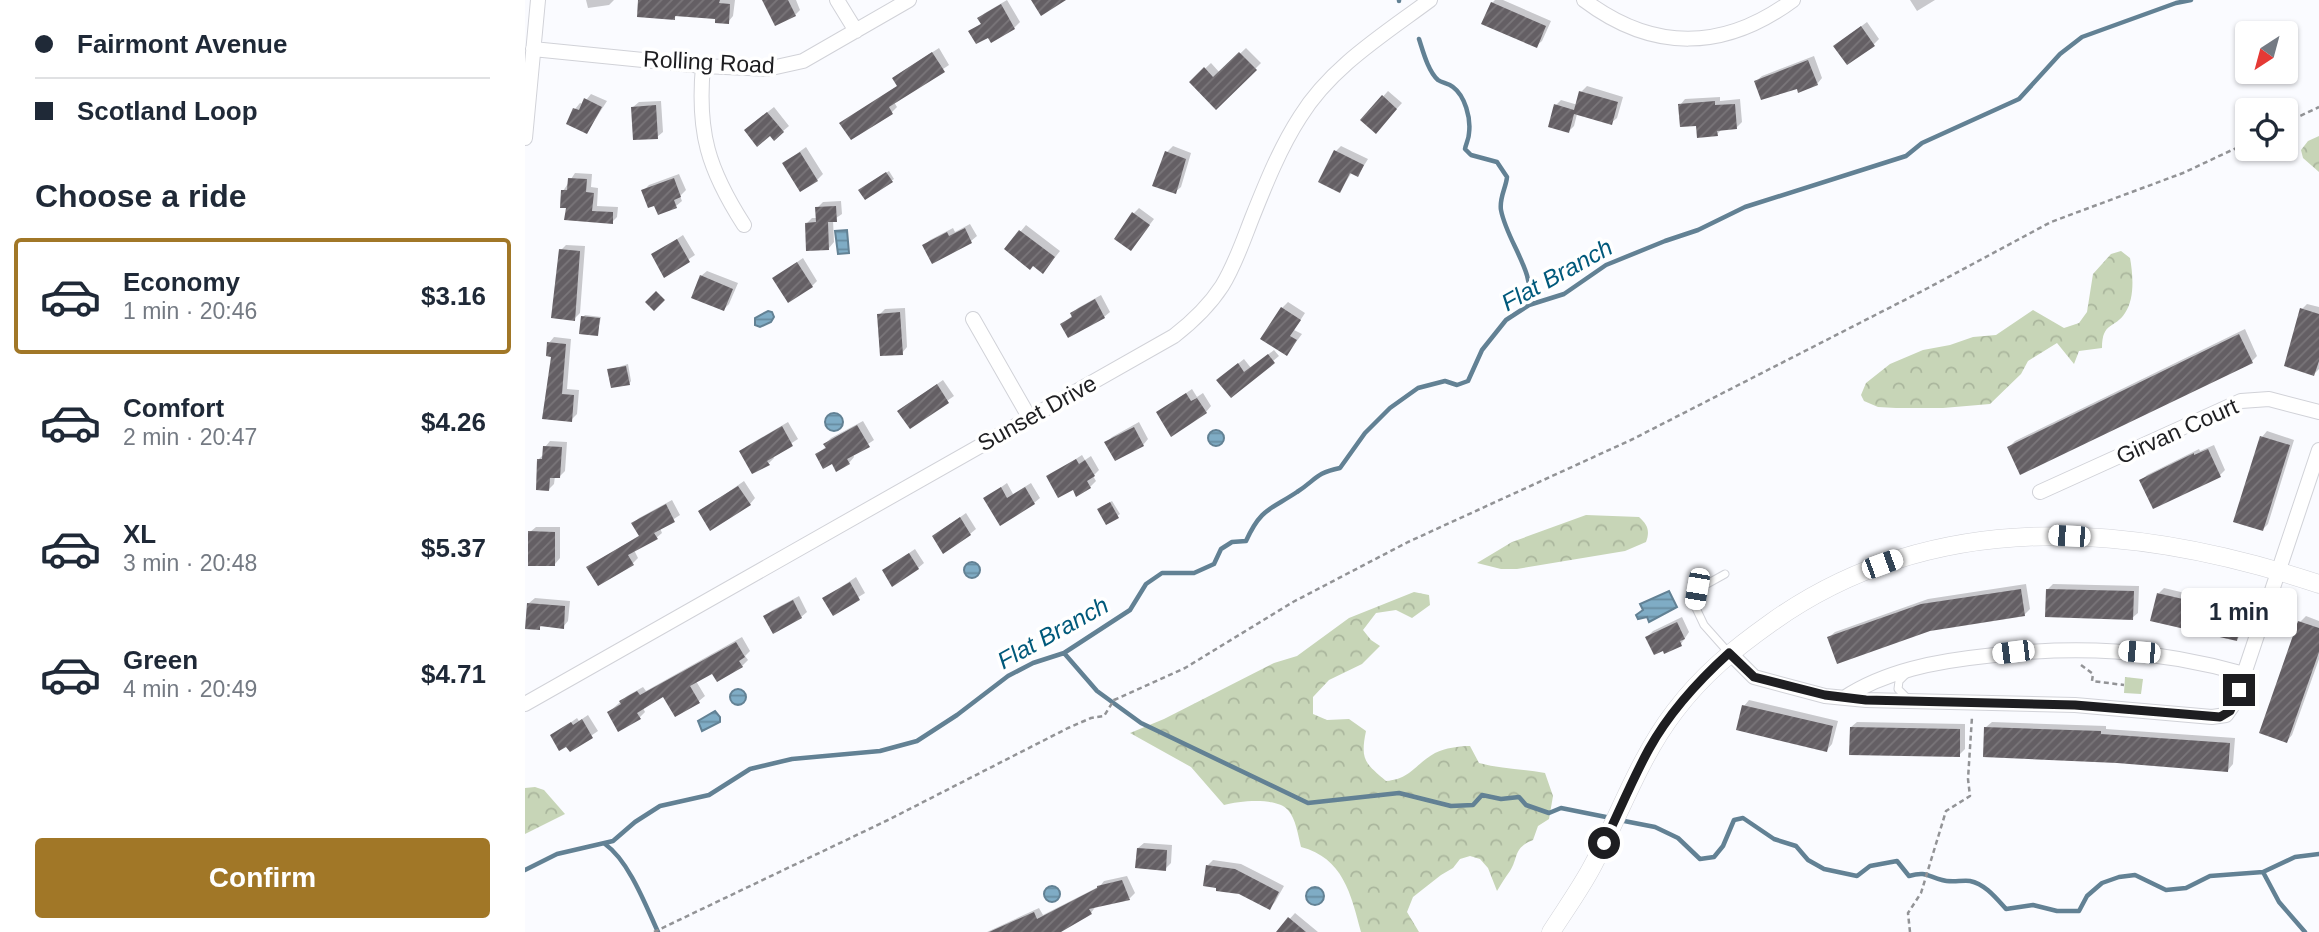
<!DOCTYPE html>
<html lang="en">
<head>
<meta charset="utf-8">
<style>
	body { margin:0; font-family:Arial,sans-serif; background:#f2f2f3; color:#1f2937; height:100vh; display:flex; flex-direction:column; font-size:26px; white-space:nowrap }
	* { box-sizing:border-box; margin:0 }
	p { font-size:23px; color:#747a83 }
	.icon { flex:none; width:38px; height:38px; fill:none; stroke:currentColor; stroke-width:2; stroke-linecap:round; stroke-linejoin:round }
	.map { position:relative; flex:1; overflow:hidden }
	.drawer { display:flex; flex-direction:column; background:#fff; width:525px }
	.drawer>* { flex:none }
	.guide { display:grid; align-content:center; height:154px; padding:0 35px; background:#fff }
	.needle { width:46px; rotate:216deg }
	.controls { position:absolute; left:1710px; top:21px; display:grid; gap:14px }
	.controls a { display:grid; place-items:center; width:63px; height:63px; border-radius:7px; background:#fff; box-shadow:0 2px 5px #0004; font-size:35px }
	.end { position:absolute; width:32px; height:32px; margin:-16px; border:9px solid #1e1e21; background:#fff; box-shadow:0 0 0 4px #fff }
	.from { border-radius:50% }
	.bubble { position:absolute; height:49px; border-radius:7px; background:#fff; box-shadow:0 2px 5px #0004; font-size:23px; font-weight:700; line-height:49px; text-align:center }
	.car { position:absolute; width:21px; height:42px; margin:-21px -10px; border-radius:9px; box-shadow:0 0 5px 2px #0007; background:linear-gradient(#fff 24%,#345 0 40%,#fff 0 76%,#345 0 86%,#fff 0) }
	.guide b { display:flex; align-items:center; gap:24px; height:66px; font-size:26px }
	.guide b+b { border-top:2px solid #e0e1e3 }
	.guide i { width:18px; height:18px; background:#1f2937 }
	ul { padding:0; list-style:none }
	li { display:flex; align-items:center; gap:21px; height:116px; margin:0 14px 10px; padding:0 21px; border:4px solid transparent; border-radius:7px }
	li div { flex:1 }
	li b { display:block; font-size:26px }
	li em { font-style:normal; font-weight:700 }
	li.selected { border-color:#a17727 }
	li>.icon { width:63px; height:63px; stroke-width:1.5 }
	h2 { padding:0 35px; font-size:32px; line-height:84px }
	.button { display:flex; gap:14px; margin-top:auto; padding:14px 35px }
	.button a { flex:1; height:80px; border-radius:7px; background:#a17727; color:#fff; font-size:28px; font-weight:700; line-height:80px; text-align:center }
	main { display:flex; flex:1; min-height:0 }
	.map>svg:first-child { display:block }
	.forest { fill:url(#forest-crowns) }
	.park { fill:url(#park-tufts) }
	.water { fill:url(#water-rules); stroke:#628194; stroke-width:2 }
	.shadow { fill:#0003 }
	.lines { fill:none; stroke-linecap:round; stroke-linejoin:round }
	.stream { stroke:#628194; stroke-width:4.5 }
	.building { fill:url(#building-hatch) }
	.service-casing { stroke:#d1d2d8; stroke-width:9 }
	.minor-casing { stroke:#d1d2d8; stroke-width:16 }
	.tertiary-casing { stroke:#d1d2d8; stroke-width:19 }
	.path { stroke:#929396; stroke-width:2.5; stroke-dasharray:5 3.5; stroke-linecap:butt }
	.service { stroke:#fff; stroke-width:7 }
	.minor { stroke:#fff; stroke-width:14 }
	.tertiary { stroke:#fff; stroke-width:18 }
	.route { stroke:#1e1e21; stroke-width:9 }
	.labels { text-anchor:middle; stroke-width:7; stroke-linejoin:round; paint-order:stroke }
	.street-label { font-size:23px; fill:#1e1e21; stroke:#fff }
	.water-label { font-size:24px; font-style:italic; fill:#00597b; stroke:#fff }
</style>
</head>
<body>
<main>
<section class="drawer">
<div class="guide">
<b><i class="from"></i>Fairmont Avenue</b>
<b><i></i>Scotland Loop</b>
</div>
<h2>Choose a ride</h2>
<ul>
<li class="selected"><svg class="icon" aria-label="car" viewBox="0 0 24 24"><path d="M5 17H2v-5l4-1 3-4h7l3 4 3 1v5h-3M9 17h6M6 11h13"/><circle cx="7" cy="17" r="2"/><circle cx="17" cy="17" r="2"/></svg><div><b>Economy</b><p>1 min · 20:46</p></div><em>$3.16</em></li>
<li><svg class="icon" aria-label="car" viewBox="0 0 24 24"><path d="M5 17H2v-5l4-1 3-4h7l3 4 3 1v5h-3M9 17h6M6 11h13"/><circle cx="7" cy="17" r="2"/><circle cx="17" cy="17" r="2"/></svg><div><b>Comfort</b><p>2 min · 20:47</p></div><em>$4.26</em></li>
<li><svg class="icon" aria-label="car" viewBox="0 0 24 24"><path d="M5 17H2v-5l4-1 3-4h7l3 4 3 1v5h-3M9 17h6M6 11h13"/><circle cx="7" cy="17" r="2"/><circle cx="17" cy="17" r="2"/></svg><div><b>XL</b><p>3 min · 20:48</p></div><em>$5.37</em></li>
<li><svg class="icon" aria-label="car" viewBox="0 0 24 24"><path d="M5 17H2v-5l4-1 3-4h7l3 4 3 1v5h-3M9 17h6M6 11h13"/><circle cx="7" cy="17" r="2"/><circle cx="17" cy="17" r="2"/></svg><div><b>Green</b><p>4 min · 20:49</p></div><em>$4.71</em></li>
</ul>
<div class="button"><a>Confirm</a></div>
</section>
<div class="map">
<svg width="1794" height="932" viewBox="0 0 1794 932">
	<defs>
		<pattern id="forest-crowns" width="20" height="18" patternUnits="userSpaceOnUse" patternTransform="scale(1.75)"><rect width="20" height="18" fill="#c7d5b7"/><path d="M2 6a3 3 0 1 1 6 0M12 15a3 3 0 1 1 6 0" fill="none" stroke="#aab69d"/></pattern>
		<pattern id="park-tufts" width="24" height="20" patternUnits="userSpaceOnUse" patternTransform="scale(1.75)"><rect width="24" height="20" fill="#c7d5b7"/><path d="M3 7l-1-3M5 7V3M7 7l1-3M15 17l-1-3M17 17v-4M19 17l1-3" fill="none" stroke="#aab69d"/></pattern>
		<pattern id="water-rules" width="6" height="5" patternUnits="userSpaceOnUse" patternTransform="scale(1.75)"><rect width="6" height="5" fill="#7facc5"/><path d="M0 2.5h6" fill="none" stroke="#678ba0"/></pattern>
		<pattern id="building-hatch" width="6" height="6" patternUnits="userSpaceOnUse" patternTransform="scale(1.75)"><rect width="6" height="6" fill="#645f64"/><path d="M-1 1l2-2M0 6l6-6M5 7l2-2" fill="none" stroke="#7a767a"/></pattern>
	</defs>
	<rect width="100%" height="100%" fill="#fafbff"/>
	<path class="forest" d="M1794,136v36l-16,-14 -2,-8 7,-9z
		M1596,251l9,7c3,16 5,41 -5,55 -10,16 -23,8 -23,35l-23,3 -5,13 -17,-21 -29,18 -7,13 -31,30 -47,4h-47l-18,-1 -14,-6 -3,-6 5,-12 24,-19 33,-14 27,-5 23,-8 23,-2 37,-25 31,18 15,-5 8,-11 6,-38 18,-20z
		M1061,515l53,2c9,8 11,14 7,25l-21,9 -108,18h-16l-24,-6 35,-21z
		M889,592l15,3 1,10 -18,13 -16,-8 -20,3 -13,17 8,10 9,6 -18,18 -33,16 -16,17v17l14,6 22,-1 17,12c-6,29 -1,32 20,50 25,-2 29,-17 49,-28 11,-5 23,-7 35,-7l9,17c22,6 44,6 66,10l8,23 -4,23 -11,7 -5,14c-20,8 -14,16 -23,31 -5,7 -9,13 -13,20l-9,-23 -8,-9 -10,-3 -10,3 -7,9 -12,7 -28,22 -6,15 12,20h-58c-10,-38 -18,-74 -60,-85 -3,-12 -5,-28 -13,-37 -12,-13 -48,-9 -64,-5l-33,-38 -61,-34 34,-14 110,-56 23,-7 52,-38z
		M10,787l9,3 21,24 -40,20v-46z"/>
	<path class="park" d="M1600,677l18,2 -2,15 -17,-1z"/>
	<path class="water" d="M322,230l2,23 -11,1 -3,-23z
		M243,311l4,1 2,5 -3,5 -11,5 -5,-2v-7z
		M300 422a9 9 0 1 1 18 0a9 9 0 1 1-18 0Z
		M683 438a8 8 0 1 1 16 0a8 8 0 1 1-16 0Z
		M439 570a8 8 0 1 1 16 0a8 8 0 1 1-16 0Z
		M1144,591l8,16 -28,15 -2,-5 -9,2 -2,-4 7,-5 -3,-6z
		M205 697a8 8 0 1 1 16 0a8 8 0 1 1-16 0Z
		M190,711l5,6v5l-18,9 -4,-10z
		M519 894a8 8 0 1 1 16 0a8 8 0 1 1-16 0Z
		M781 896a9 9 0 1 1 18 0a9 9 0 1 1-18 0Z"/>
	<path class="shadow" d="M61,0h28l-5,5 -21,3z
		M115,0h95l-2,16 -5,6 -11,-5 -39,-3 -4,4z
		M239,0h32l4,10 -5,5z
		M482,0l13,22 -6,6 -44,3 12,-8 -3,-5 6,-5z
		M970,0h8l48,21 -9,20 -6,5 -44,-43z
		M1385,0h25l-18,11z
		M1342,22l12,17 -5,5 -39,2z
		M414,48l10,17 -55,37 3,5 -5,5 -41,26 -9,-15 57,-38 -5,-7 6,-5z
		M721,48l15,15 -45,45 -25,-26 20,-19 9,10z
		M1289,56l8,22 -5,6 -61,-3 6,-5z
		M1062,86l36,11 -6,21 -6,5 -34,-9 -3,12 -6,6 -12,-27 5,-5 17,5 3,-13z
		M863,91l14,12 -21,23 -19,-6z
		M66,94l16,7 -20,31 -12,-23 5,-6 3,1z
		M1195,97v4l20,-2 2,23 -6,6 -14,1 -5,5 -19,-10 -18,-19 5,-6z
		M136,101l2,31 -6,5 -24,-30 6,-5z
		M249,107l15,19 -6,5 -12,3 -20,-9z
		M648,146l18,7 -10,34 -6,5 -8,-40z
		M816,146l27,13 -10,16 -6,-3 -12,19 -4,-40z
		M281,147l17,27 -6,6 -33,-17z
		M364,171l5,8 -3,2 -29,7z
		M50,173l17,1 -1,13 7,1 -1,18 21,1 -1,10 -5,5 -44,-16 -5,-15z
		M154,174l7,16 -6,6 2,5 -6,5 -21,-3 -12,-12 6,-6z
		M316,201l1,13 -9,6 1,22 -5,6 -22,-25 5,-5h6l-1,-10 6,-6z
		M614,208l15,11 -23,30 3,-36z
		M445,224l7,12 -6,5 -47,4 6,-5 23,-12 2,4z
		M501,225l34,26 -12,15 -42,-17z
		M158,235l12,20 -30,20 -12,-20z
		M41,245l19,1 -5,67 -6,6 -13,-69z
		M278,258l14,23 -5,5 -38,-8z
		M182,271l31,12 -9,21 -5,5 -23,-33z
		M576,295l9,17 -6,5 -42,7 11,-9 -1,-2 6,-5z
		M763,302l17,11 -11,17 8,4 -15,20 -5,-46z
		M1782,304l12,3v62l-5,5 -12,-65z
		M380,308l2,39 -5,6 -23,-38 6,-6z
		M60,315l16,2 -4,17 -14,-17z
		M1720,329l12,27 -5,5 -243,86 6,-6z
		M29,337l17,2 -4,50 12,1 -2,24 -6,6 -27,-3 9,-62 -4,-12z
		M749,350l5,6 -48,40 -7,-21 20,-16 7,9z
		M103,364l3,17 -2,3 -20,-14z
		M418,380l11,16 -44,31 -5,-21z
		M667,389l5,8 6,-4 8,13 -5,6h-48z
		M338,421l11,19 -21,14 1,3 -5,6 -17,-1 -15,-8 10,-8 -2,-2 6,-6z
		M263,422l10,17 -25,16 1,3 -5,5 -28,-12 6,-5z
		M614,422l9,17 -5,6 -36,-3 5,-5z
		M1742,431l27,9 -26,84 -5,5 -1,-92z
		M25,441l17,1 -2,29 -6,6 -4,-1 -1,8 -5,5 -10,-30 5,-5 1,-7z
		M1689,445l11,25 -5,5 -78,5 5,-5 52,-26 1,2z
		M557,455l3,5 6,-4 8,14 -6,6 3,5 -6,6 -16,1 -26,-11z
		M219,481l11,17 -5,6 -50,8z
		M482,483l6,11 18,-11 9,15 -6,5 -48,-5z
		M147,500l8,15 -20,13 2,5 -6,5 -22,12 4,8 -5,5 -45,4 52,-32 -7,-12 6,-5z
		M587,501l8,13 -3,2 -16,-9z
		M441,513l10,16 -6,5 -36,2z
		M11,527h24v31l-5,6 -25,-32z
		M390,549l9,14 -6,5 -34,2z
		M331,577l9,16 -32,20 -8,-15z
		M1501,584l4,25 -6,6 -195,22 6,-5 93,-33z
		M1528,584l86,2 -1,27 -6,5 -84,-29z
		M1639,588l84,20 -6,26 -6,6 -77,-47z
		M274,596l8,16 -6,5h-36l6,-6z
		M10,598l35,3 -2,20 -5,6 -20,-2 -4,3 -10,-25z
		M1781,616l13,5v38l-27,76 -5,6 -26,-9 39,-110z
		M1157,617l7,15 -8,12 -34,-7 6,-6z
		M217,637l8,14 -5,5 3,4 -6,6 -30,5 -16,10 9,15 -6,5 -35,-6 -21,13 2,4 -5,5 -21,12 -10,-17 18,-16 16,-9 3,4z
		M1224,700l89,21 -6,23 -5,6 -83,-44z
		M63,715l10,16 -28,19 -18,-14 25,-18 2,3z
		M1332,722l108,2v25l-6,6 -108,-28z
		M1467,722l114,4v3l129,9 -2,26 -5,6 -242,-43z
		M619,843l28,2 -1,18 -6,6 -27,-21z
		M688,860l28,4 43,22 -9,16 -5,6 -62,-43z
		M602,876l8,17 -5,5 -34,8 -5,7 -39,19h-65l52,-24 4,7 57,-29 4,-5z
		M770,913l23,19h-40z"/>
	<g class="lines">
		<path class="stream" d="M874,0v1
			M894,39c4,12 9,32 19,41 4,3 10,3 15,7 12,9 18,31 16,46 0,6 -3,10 -4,16l6,6 26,7 10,15c-1,11 -8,21 -6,33 6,32 35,62 28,95
			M539,653l33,38 44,32 167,80 91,-10 52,13 22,-1 9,-10 19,4 18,-2 7,8 23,8 12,-5 50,10
			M1094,820l36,7 23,11 22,21 14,-2 9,-11 11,-26 9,-2 31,21 22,7 12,14 16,9 33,7 13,-10 27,-5 12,15c17,-5 18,0 33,4 9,3 19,0 28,1 15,3 26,17 36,28l27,-4 24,6h22l8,-15 15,-13 17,-6 16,-2 31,15 20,-2 24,-12 53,-4 32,-15 24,-3
			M80,844c24,17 41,62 53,88
			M0,870l32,-16 56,-13 22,-19 25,-16 49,-11 41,-26 42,-10 88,-8 37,-10 40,-26 51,-39 25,-13 31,-10 66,-43 16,-26 16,-11h32l20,-9 7,-15 11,-7 14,-1c15,-33 24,-31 51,-49 19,-12 18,-19 43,-24l25,-35 25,-25 28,-20 27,-7 12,4 11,-4 14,-31 24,-30 23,-15 35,-11 42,-29 59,-24 33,-11 47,-23 161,-51 16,-13 97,-44 41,-45 22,-17 94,-34 15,-3
			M1738,872l16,30 26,30"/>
	</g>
	<path class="building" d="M113,0h82l-1,3 11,1 -1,20 -14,-1v-4l-40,-3v4l-38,-3z
		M237,0h26l8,16 -21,10z
		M506,0h35l-25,16z
		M966,2l55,24 -9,22 -56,-24z
		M476,4l14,25 -24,14 -3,-5 -12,6 -8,-13 13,-7 -4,-6z
		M1336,26l14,20 -28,19 -14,-19z
		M407,52l13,20 -56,35 4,7 -42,26 -12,-17 58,-37 -5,-8z
		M714,52l18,18 -41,40 -27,-28 15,-15 9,10z
		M1283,60l10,25 -20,8 -1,-4 -36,11 -7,-19z
		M1054,91l39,11 -6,23 -38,-11 -5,19 -21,-6 6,-23 20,6z
		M857,95l15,14 -21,25 -16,-14z
		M59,98l18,9 -15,27 -21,-10 7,-16 6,2z
		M1190,101v4l20,-1 2,25 -20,2 1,5 -21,2 -1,-12 -16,1 -2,-23z
		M131,105l2,34 -25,1 -2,-33z
		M242,112l17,20 -10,9 -4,-5 -13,11 -13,-17z
		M809,150l30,15 -6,12 -8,-4 -10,20 -22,-11z
		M640,151l21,8 -10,35 -24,-8z
		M275,152l18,29 -18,11 -18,-29z
		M361,172l7,10 -28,18 -7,-10z
		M43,178l19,1 -1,13 8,1 -2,18 21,1v12l-49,-4 2,-12h-6l1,-18h6z
		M149,178l7,19 -7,3 3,8 -19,7 -4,-9 -6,2 -7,-18z
		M311,206l1,16h-9l1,28 -23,1 -1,-28 11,-1 -1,-15z
		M607,212l18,13 -19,26 -17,-12z
		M440,228l7,15 -40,21 -10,-19 25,-13 2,4z
		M494,230l36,27 -12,17 -10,-8 -3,4 -26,-21z
		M152,239l13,23 -26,16 -13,-24z
		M34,249l21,2 -5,70 -24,-3z
		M272,262l16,25 -25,16 -16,-25z
		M175,275l33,14 -9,22 -33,-13z
		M131,291l9,9 -11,11 -9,-9z
		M570,299l10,19 -37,20 -8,-14 12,-7 -2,-4z
		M756,307l20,13 -11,16 7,4 -10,16 -27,-17z
		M1775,308l19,6v47l-5,15 -30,-10z
		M375,312l3,43 -23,1 -3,-42z
		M56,316l19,2 -2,18 -19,-2z
		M1714,334l14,29 -233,112 -13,-28z
		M22,342l19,2 -4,50 12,1 -2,27 -30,-3 9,-62 -5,-1z
		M743,354l7,9 -44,35 -15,-18 22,-17 6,9z
		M101,366l4,19 -19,3 -4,-19z
		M412,384l12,19 -39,26 -13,-18z
		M661,393l5,8 6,-3 10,15 -36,24 -15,-25z
		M332,425l13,22 -23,12 3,5 -14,8 -4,-8 -9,5 -8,-15 11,-6 -3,-4z
		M257,426l11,20 -26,15 3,4 -18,9 -13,-23z
		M609,427l10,19 -29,15 -11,-19z
		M1735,436l30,9 -27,86 -30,-9z
		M18,446l19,1 -2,31h-10l-1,13 -13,-1 1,-31h5z
		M1683,449l13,28 -68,32 -14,-29 55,-27v2z
		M551,459l3,5 6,-4 10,16 -8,5 4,7 -15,9 -3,-7 -15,8 -12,-22z
		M213,486l13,19 -41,26 -12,-20z
		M476,487l6,11 18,-11 10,17 -35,22 -17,-28z
		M585,502l9,16 -13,7 -9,-16z
		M141,504l9,18 -21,11 4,6 -30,16 6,10 -36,21 -12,-19 53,-31 -8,-13z
		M435,517l11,18 -28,19 -11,-18z
		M3,531l27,1v34h-27z
		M384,553l10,16 -27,18 -10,-17z
		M325,582l10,18 -27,16 -11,-18z
		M1496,589l4,27 -95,15 -93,33 -10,-27 94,-33z
		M1521,589l88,2 -1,29 -88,-3z
		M1632,593l86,20 -6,28 -87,-20z
		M268,600l9,18 -29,16 -10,-18z
		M2,603l38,3 -1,23 -24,-3v4l-15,-1z
		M1773,621l21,7v24l-32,91 -28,-10z
		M1152,622l8,17 -5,2 2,5 -18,8 -1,-3 -9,4 -9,-18z
		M211,642l9,15 -6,4 4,6 -26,15 -5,-8 -22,12 10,17 -25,14 -12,-20 -26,16 4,6 -23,13 -11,-20 14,-8 -2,-3 18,-10 3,4z
		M1217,705l91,21 -6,26 -91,-22z
		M57,719l11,19 -23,14 -4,-5 -7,4 -9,-16 21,-13 2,3z
		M1325,727l110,2v28l-111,-2z
		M1459,727l117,4v3l129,9 -2,29 -111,-9 -134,-6z
		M612,848l30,2 -1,21 -31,-3z
		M681,865l29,4 44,23 -9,18 -31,-16 -23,-3v-3l-13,-2z
		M597,880l8,20 -41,9 3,5 -31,18h-72l45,-20 3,7 60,-31v-2z
		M763,917l18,15h-30z"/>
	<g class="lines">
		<defs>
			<path id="service" d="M1200,574l-27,15 -3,17 9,19 24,27
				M1382,673l-8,8 -1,8 10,10"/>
			<path id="minor" d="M312,0l19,31
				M1059,0c69,52 140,51 209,0
				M8,49l170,17 64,3 36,-8 106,-61
				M178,66c-6,66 5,103 41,159
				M0,138l13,-138
				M448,319l56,98
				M1515,492l201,-91 28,-2 50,13
				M1204,652l25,25 71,19 41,4 209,5 137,12 14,-2 7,-10 11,-31 75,-224
				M1319,698c41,-27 93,-37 142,-42 89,-11 171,-7 258,18
				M0,704l649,-368c18,-14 35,-30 48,-50 13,-21 21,-45 30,-68 14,-35 28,-70 48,-101 31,-50 83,-82 130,-117"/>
			<path id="tertiary" d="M1026,932c14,-22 30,-44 42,-67 27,-51 46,-107 82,-154 28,-37 59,-62 97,-89 165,-117 364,-99 547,-38"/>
		</defs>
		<use href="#service" class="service-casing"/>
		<use href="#minor" class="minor-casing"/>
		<use href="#tertiary" class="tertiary-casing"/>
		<path class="path" d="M1760,123l34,-16
			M1556,665l12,9 -1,7 32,4
			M129,932l234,-112 180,-92 23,-10 13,-2 10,-16 71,-32 108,-66 115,-60 225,-103 295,-151 123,-66 132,-49 64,-30
			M1385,932l-2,-19 13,-20 25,-82 24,-15 -2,-17 4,-62"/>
		<use href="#service" class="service"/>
		<use href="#minor" class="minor"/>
		<use href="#tertiary" class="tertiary"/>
	</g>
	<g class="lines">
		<path class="route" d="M1079,843c15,-31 28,-63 45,-94 20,-36 49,-68 80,-96l25,24 71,18 41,5 209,5 145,12 10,-6 9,-21"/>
	</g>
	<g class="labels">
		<g class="street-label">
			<text transform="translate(184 62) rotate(3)" y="8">Rolling Road</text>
			<text transform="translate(512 413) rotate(-29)" y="8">Sunset Drive</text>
			<text transform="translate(1652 431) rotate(-24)" y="8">Girvan Court</text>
		</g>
		<g class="water-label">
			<text transform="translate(1032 275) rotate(-29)" y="8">Flat Branch</text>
			<text transform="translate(528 633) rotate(-29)" y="8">Flat Branch</text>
		</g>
	</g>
</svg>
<div class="controls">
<a><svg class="needle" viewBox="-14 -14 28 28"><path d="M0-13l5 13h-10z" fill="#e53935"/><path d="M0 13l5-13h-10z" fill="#747a83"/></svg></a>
<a><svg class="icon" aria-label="locate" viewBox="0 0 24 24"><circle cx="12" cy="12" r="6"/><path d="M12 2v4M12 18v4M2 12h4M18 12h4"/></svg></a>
</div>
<i class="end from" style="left:1079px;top:843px"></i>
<i class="end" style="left:1714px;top:690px"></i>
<div class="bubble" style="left:1656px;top:588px;width:116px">1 min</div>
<i class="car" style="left:1544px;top:536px;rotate:273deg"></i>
<i class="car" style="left:1357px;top:564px;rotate:70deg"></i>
<i class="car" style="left:1172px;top:589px;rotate:190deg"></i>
<i class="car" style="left:1488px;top:652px;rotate:263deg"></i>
<i class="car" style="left:1614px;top:652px;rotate:275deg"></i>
</div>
</main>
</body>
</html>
